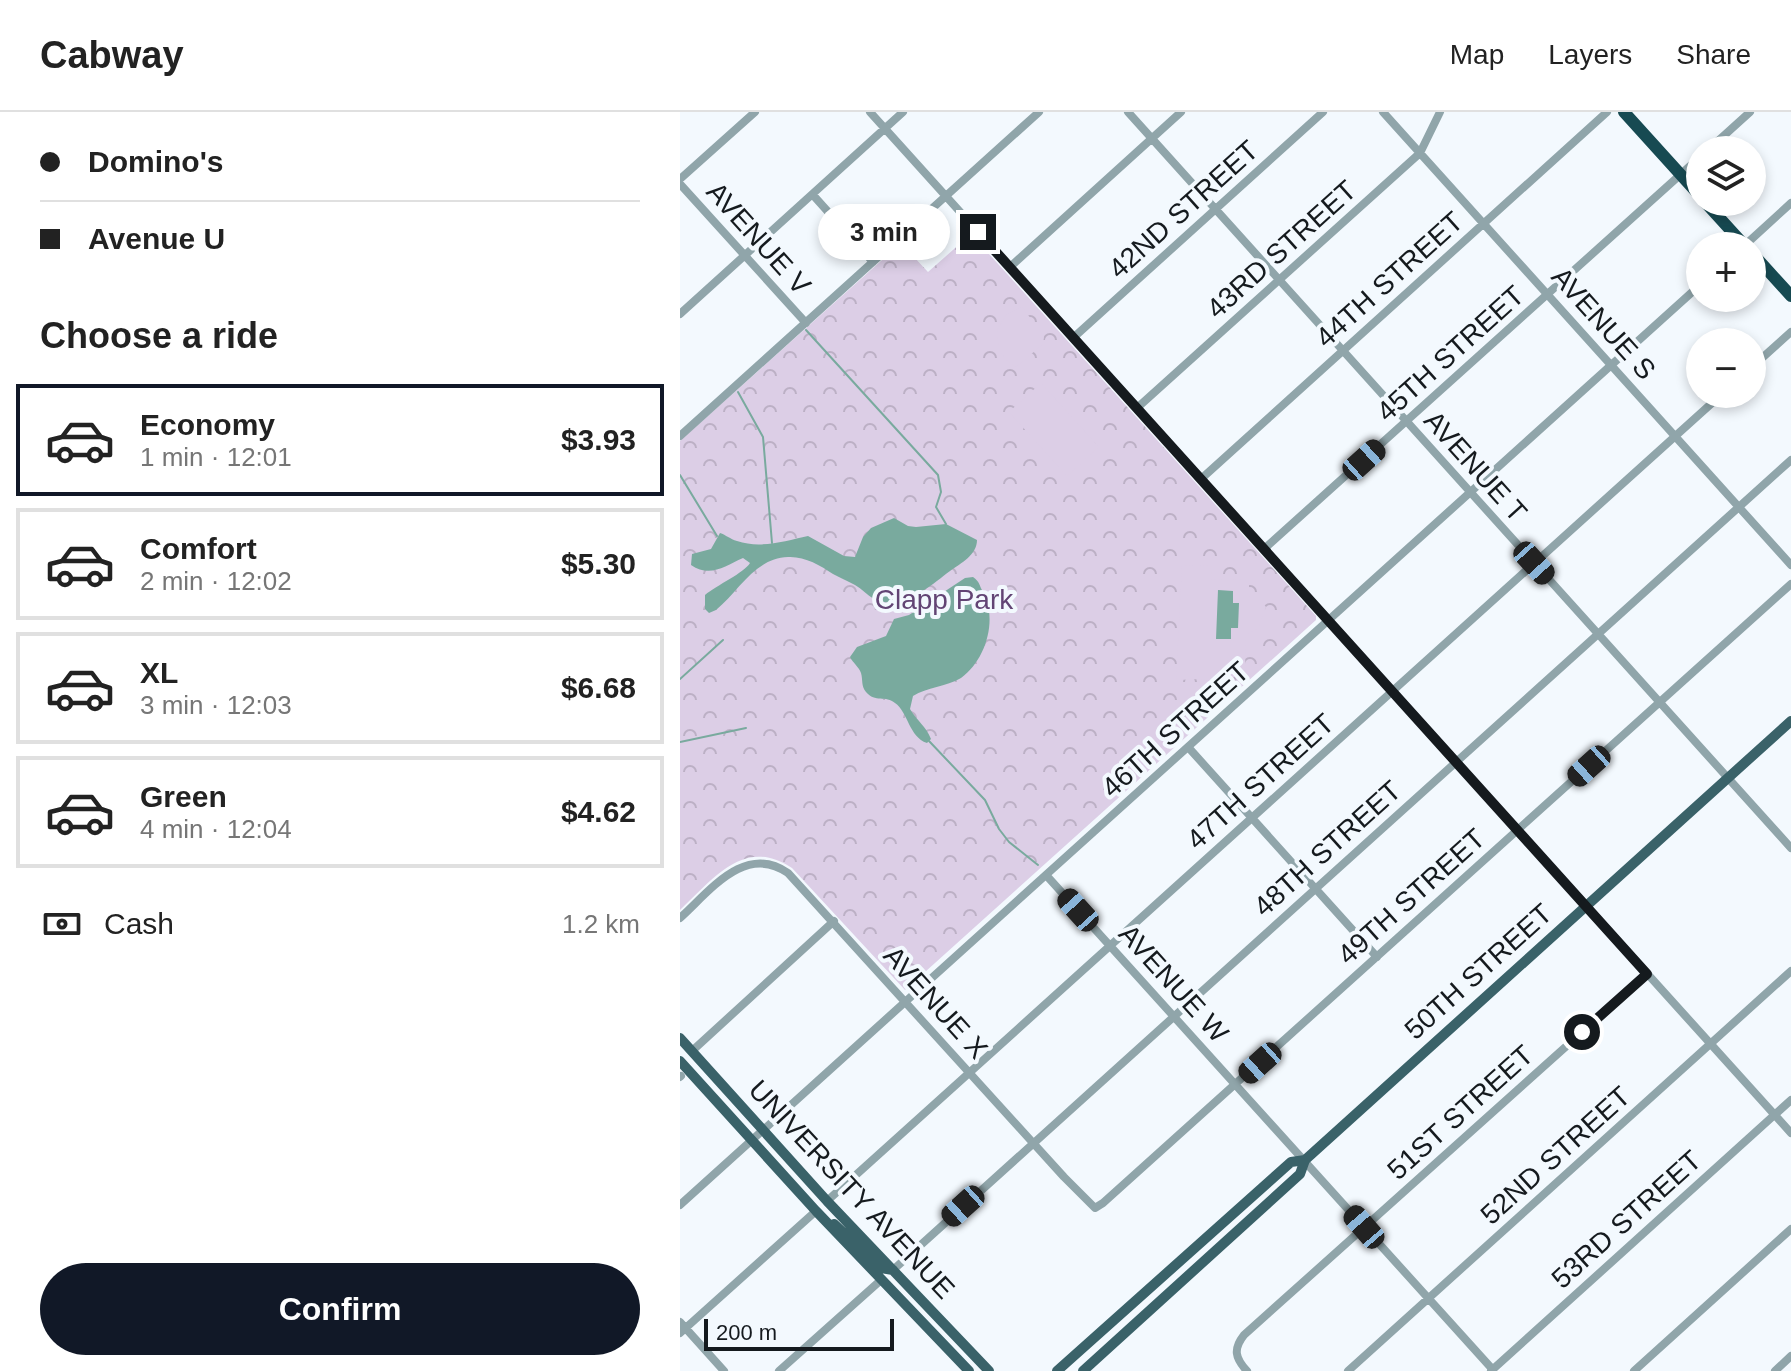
<!DOCTYPE html>
<html lang="en">
<head>
<meta charset="utf-8">
<style>
	body { margin:0; font-family:Arial,sans-serif; background:#f6f6f6; color:#222; height:100vh; display:flex; flex-direction:column; font-size:30px; white-space:nowrap }
	* { box-sizing:border-box; margin:0 }
	p { font-size:26px; color:#767676 }
	.icon { flex:none; width:44px; height:44px; fill:none; stroke:currentColor; stroke-width:2; stroke-linecap:round; stroke-linejoin:round }
	.map { position:relative; flex:1; overflow:hidden }
	.sheet { display:flex; flex-direction:column; background:#fff; width:680px }
	.sheet>* { flex:none }
	.top-card { display:grid; align-content:center; height:176px; padding:0 40px; background:#fff }
	.buttons { position:absolute; left:1006px; top:24px; display:grid; gap:16px }
	.buttons a { display:grid; place-items:center; width:80px; height:80px; border-radius:50%; background:#fff; box-shadow:0 4px 12px #0003; font-size:40px }
	.scale { position:absolute; left:24px; bottom:20px; width:190px; box-sizing:border-box; padding-left:8px; border:4px solid #151a1e; border-top:0; font-size:22px; line-height:28px; white-space:nowrap; color:#151a1e; -webkit-text-stroke:6px #f3f9fe; paint-order:stroke }
	.end { position:absolute; width:36px; height:36px; margin:-18px; border:10px solid #151a1e; background:#fff; box-shadow:0 0 0 4px #fff }
	.from { border-radius:50% }
	.bubble { position:absolute; height:56px; border-radius:28px; background:#fff; box-shadow:0 4px 12px #0003; font-size:26px; font-weight:700; line-height:56px; text-align:center }
	.car { position:absolute; width:24px; height:48px; margin:-24px -12px; border-radius:10px; box-shadow:0 0 6px 2px #0007; background:linear-gradient(#222 24%,#8ab4d8 0 40%,#222 0 76%,#8ab4d8 0 86%,#222 0) }
	.top-card b { display:flex; align-items:center; gap:28px; height:76px; font-size:30px }
	.top-card b+b { border-top:2px solid #e0e0e0 }
	.top-card i { width:20px; height:20px; background:#222 }
	ul { padding:0; list-style:none }
	li { display:flex; align-items:center; gap:24px; height:112px; margin:0 16px 12px; padding:0 24px; border:4px solid #e0e0e0; border-radius:0px }
	li div { flex:1 }
	li b { display:block; font-size:30px }
	li em { font-style:normal; font-weight:700 }
	li.selected { border-color:#111827 }
	li>.icon { width:72px; height:72px; stroke-width:1.5 }
	h2 { padding:0 40px; font-size:36px; line-height:96px }
	.pay { display:flex; align-items:center; gap:20px; height:88px; padding:0 40px; font-size:30px }
	.pay p { margin-inline-start:auto }
	.button { display:flex; gap:16px; margin-top:auto; padding:16px 40px }
	.button a { flex:1; height:92px; border-radius:48px; background:#111827; color:#fff; font-size:32px; font-weight:700; line-height:92px; text-align:center }
	header { display:flex; align-items:center; gap:48px; box-sizing:border-box; height:112px; padding:0 40px; background:#fff; border-bottom:2px solid #e0e0e0 }
	header strong { font-size:38px }
	nav { display:flex; gap:44px; margin-inline-start:auto; font-size:28px }
	main { display:flex; flex:1; min-height:0 }
	.map>svg:first-child { display:block }
	.park { fill:url(#park-crowns) }
	.pitch { fill:#dccee6 }
	.water { fill:#79aa9e }
	.lines { fill:none; stroke-linecap:round; stroke-linejoin:round }
	.stream { stroke:#79aa9e; stroke-width:2 }
	.minor { stroke:#90a5aa; stroke-width:8 }
	.major { stroke:#3a6269; stroke-width:10 }
	.highway { stroke:#174a52; stroke-width:12 }
	.route { stroke:#151a1e; stroke-width:10 }
	.labels { text-anchor:middle; stroke-width:8; stroke-linejoin:round; paint-order:stroke }
	.street-label { font-size:28px; fill:#151a1e; stroke:#f3f9fe }
	.park-label { font-size:28px; fill:#624474; stroke:#f3f9fe }
</style>
</head>
<body>
<header>
<strong>Cabway</strong>
<nav><a>Map</a><a>Layers</a><a>Share</a></nav>
</header>
<main>
<section class="sheet">
<div class="top-card">
<b><i class="from"></i>Domino's</b>
<b><i></i>Avenue U</b>
</div>
<h2>Choose a ride</h2>
<ul>
<li class="selected"><svg class="icon" aria-label="car" viewBox="0 0 24 24"><path d="M5 17H2v-5l4-1 3-4h7l3 4 3 1v5h-3M9 17h6M6 11h13"/><circle cx="7" cy="17" r="2"/><circle cx="17" cy="17" r="2"/></svg><div><b>Economy</b><p>1 min · 12:01</p></div><em>$3.93</em></li>
<li><svg class="icon" aria-label="car" viewBox="0 0 24 24"><path d="M5 17H2v-5l4-1 3-4h7l3 4 3 1v5h-3M9 17h6M6 11h13"/><circle cx="7" cy="17" r="2"/><circle cx="17" cy="17" r="2"/></svg><div><b>Comfort</b><p>2 min · 12:02</p></div><em>$5.30</em></li>
<li><svg class="icon" aria-label="car" viewBox="0 0 24 24"><path d="M5 17H2v-5l4-1 3-4h7l3 4 3 1v5h-3M9 17h6M6 11h13"/><circle cx="7" cy="17" r="2"/><circle cx="17" cy="17" r="2"/></svg><div><b>XL</b><p>3 min · 12:03</p></div><em>$6.68</em></li>
<li><svg class="icon" aria-label="car" viewBox="0 0 24 24"><path d="M5 17H2v-5l4-1 3-4h7l3 4 3 1v5h-3M9 17h6M6 11h13"/><circle cx="7" cy="17" r="2"/><circle cx="17" cy="17" r="2"/></svg><div><b>Green</b><p>4 min · 12:04</p></div><em>$4.62</em></li>
</ul>
<div class="pay"><svg class="icon" aria-label="cash" viewBox="0 0 24 24"><path d="M3 7h18v10H3z"/><circle cx="12" cy="12" r="2"/></svg>Cash<p>1.2 km</p></div>
<div class="button"><a>Confirm</a></div>
</section>
<div class="map">
<svg width="1111" height="1259" viewBox="0 0 1111 1259">
	<defs>
		<pattern id="park-crowns" width="20" height="18" patternUnits="userSpaceOnUse" patternTransform="scale(2)"><rect width="20" height="18" fill="#dccee6"/><path d="M2 6a3 3 0 1 1 6 0M12 15a3 3 0 1 1 6 0" fill="none" stroke="#bcb0c5"/></pattern>
	</defs>
	<rect width="100%" height="100%" fill="#f3f9fe"/>
	<path class="park" d="M291,122l345,382v4l-411,370 -113,-122c-48,-32 -79,11 -112,42v-469l221,-198 27,29z"/>
	<path class="pitch" d="M342,195l22,29 -1,8 -27,23c-14,-7 -19,-21 -19,-37l9,-15z
		M361,271l58,64 -32,29 -58,-64z
		M502,453l29,1 1,14 31,-1 6,5v12l11,4 6,7 -8,21 -12,7 -1,33 -17,14 -18,2 -7,-5 -27,1z"/>
	<path class="water" d="M214,406l14,8 8,1 30,-3 31,16c0,15 -16,23 -27,31 -20,15 -48,41 -76,28 -7,-4 -12,-10 -19,-14 -7,-4 -15,-7 -22,-11 -13,-9 -29,-18 -45,-17 -33,1 -49,34 -72,53l-7,3 -4,-4v-14c12,-10 39,-22 45,-32l-7,-5c-18,8 -33,20 -52,7l1,-11 19,-5 9,-16c6,2 10,6 17,8 23,8 48,0 71,-5l36,20 11,1 8,-20 8,-9z
		M293,465c7,5 6,8 10,15 15,27 3,68 -22,86 -15,9 -34,9 -48,18l-3,13c7,12 16,17 21,30l-4,4c-18,-6 -19,-31 -32,-40 -9,-8 -20,0 -29,-11 -5,-6 -3,-12 -5,-19 -2,-6 -8,-10 -11,-16l7,-10 29,-11 8,-17 15,-4 56,-37z
		M538,478l15,1v12h6l-1,25h-7v11h-15z"/>
	<g class="lines">
		<path class="stream" d="M126,218l132,145 3,17 -5,15 10,17
			M58,280l25,45 9,106
			M0,363l37,61
			M0,567l43,-39
			M249,629l56,59 14,29 10,13 29,23
			M0,630l66,-14"/>
		<path class="minor" d="M190,0l921,1021
			M448,0l663,736
			M703,0l408,453
			M1028,38l42,-38
			M0,67l75,-67
			M0,72l126,139
			M133,83l60,67
			M1064,134l47,-43
			M330,155l171,-155
			M0,202l223,-202
			M393,226l250,-226
			M1072,255l39,-35
			M457,296l283,-255 20,-41
			M0,324l359,-324
			M521,367l406,-367
			M584,437l436,-392
			M508,635l189,210
			M366,763l448,496
			M0,806c30,-27 65,-75 108,-45l276,304 31,31 8,-5 688,-619
			M12,939l142,-130
			M0,965l1,-1
			M147,1089l895,-807
			M0,1093l1020,-920
			M213,1158l898,-810
			M0,1210l44,49
			M0,1221l136,-122
			M99,1259l102,-91
			M567,1259c-12,-13 -14,-22 -3,-36l403,-361
			M668,1259l443,-400
			M811,1259l300,-271
			M954,1259l157,-142
			M1095,1259l16,-15"/>
		<path class="major" d="M0,926l147,163 162,170
			M0,949l136,150 153,160
			M154,1112l47,44 12,2
			M377,1259l234,-209 14,-2
			M403,1259l217,-197 5,-14 486,-439"/>
		<path class="highway" d="M944,0l76,84
			M1025,90l40,44
			M1072,141l39,43"/>
	</g>
	<g class="lines">
		<path class="route" d="M298,120l669,742 -65,58"/>
	</g>
	<g class="labels">
		<g class="street-label">
			<text transform="translate(503 97) rotate(-42)" y="10">42ND STREET</text>
			<text transform="translate(79 126) rotate(48)" y="10">AVENUE V</text>
			<text transform="translate(601 137) rotate(-42)" y="10">43RD STREET</text>
			<text transform="translate(709 167) rotate(-42)" y="10">44TH STREET</text>
			<text transform="translate(924 211) rotate(48)" y="10">AVENUE S</text>
			<text transform="translate(770 241) rotate(-42)" y="10">45TH STREET</text>
			<text transform="translate(796 354) rotate(48)" y="10">AVENUE T</text>
			<text transform="translate(495 617) rotate(-42)" y="10">46TH STREET</text>
			<text transform="translate(580 669) rotate(-42)" y="10">47TH STREET</text>
			<text transform="translate(647 736) rotate(-42)" y="10">48TH STREET</text>
			<text transform="translate(731 784) rotate(-42)" y="10">49TH STREET</text>
			<text transform="translate(798 859) rotate(-42)" y="10">50TH STREET</text>
			<text transform="translate(494 871) rotate(48)" y="10">AVENUE W</text>
			<text transform="translate(256 890) rotate(48)" y="10">AVENUE X</text>
			<text transform="translate(780 1000) rotate(-42)" y="10">51ST STREET</text>
			<text transform="translate(875 1043) rotate(-42)" y="10">52ND STREET</text>
			<text transform="translate(172 1077) rotate(47)" y="10">UNIVERSITY AVENUE</text>
			<text transform="translate(946 1107) rotate(-42)" y="10">53RD STREET</text>
		</g>
		<g class="park-label">
			<text x="264" y="497">Clapp Park</text>
		</g>
	</g>
</svg>
<div class="buttons">
<a><svg class="icon" aria-label="layers" viewBox="0 0 24 24"><path d="M12 4l9 5-9 5-9-5zM3 14l9 5 9-5"/></svg></a>
<a>+</a>
<a>−</a>
</div>
<div class="scale">200 m</div>
<i class="end from" style="left:902px;top:920px"></i>
<i class="end" style="left:298px;top:120px"></i>
<div class="bubble" style="left:138px;top:92px;width:132px">3 min</div>
<i class="car" style="left:684px;top:348px;rotate:48deg"></i>
<i class="car" style="left:854px;top:451px;rotate:138deg"></i>
<i class="car" style="left:909px;top:654px;rotate:228deg"></i>
<i class="car" style="left:398px;top:798px;rotate:318deg"></i>
<i class="car" style="left:580px;top:951px;rotate:228deg"></i>
<i class="car" style="left:283px;top:1094px;rotate:228deg"></i>
<i class="car" style="left:684px;top:1115px;rotate:319deg"></i>
</div>
</main>
</body>
</html>
